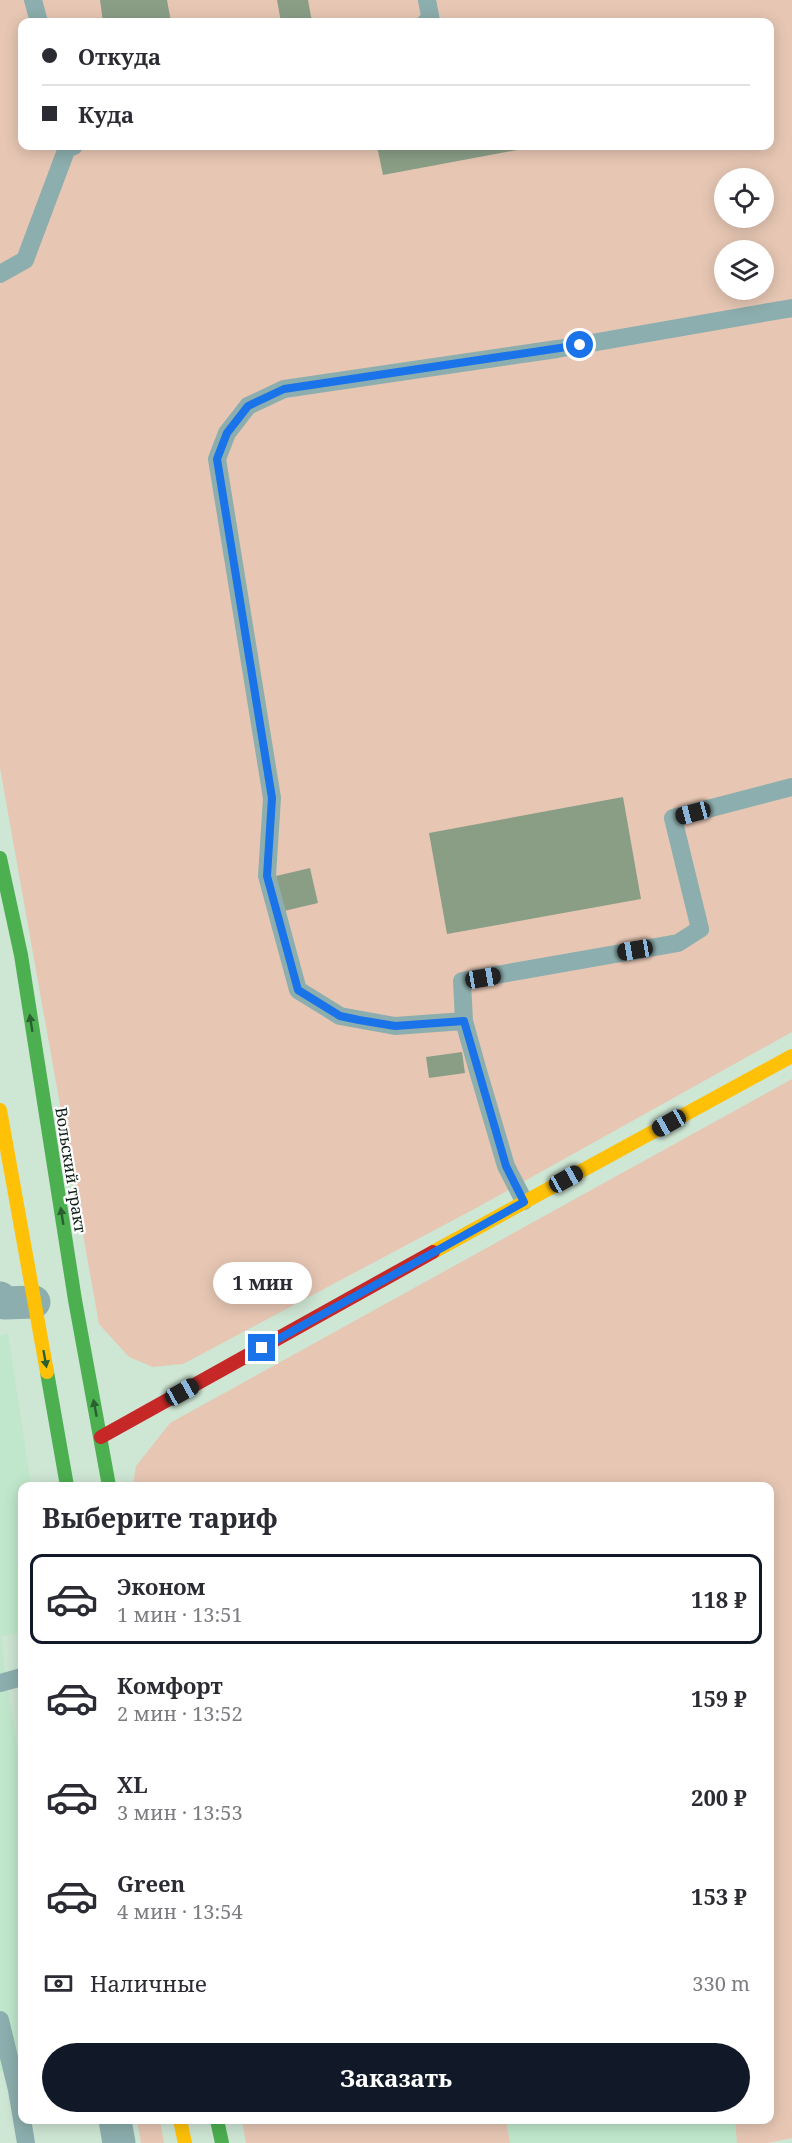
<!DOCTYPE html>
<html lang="ru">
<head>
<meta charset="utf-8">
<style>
	body { margin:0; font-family:"Noto Serif",serif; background:#f2f2f3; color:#2b2b33; height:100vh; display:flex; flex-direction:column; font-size:22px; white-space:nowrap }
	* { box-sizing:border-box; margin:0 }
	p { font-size:20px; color:#7c7c81 }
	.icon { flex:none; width:33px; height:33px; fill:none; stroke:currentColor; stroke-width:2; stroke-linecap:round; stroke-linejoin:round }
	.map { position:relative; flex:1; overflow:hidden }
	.side { position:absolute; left:18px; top:1482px; width:756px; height:642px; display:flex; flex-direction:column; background:#fff; border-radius:12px; box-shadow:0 3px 15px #0003 }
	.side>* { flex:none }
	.banner { position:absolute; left:18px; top:18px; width:756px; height:132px; border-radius:12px; box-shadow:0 3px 15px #0003; display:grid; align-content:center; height:132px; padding:0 24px; background:#fff }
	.controls { position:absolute; left:714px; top:168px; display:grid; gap:12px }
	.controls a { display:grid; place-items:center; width:60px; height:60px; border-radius:50%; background:#fff; box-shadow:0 3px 15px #0003; font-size:30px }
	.end { position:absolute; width:27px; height:27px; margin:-14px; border:8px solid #1a73e8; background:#fff; box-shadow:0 0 0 3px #fff }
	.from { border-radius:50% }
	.bubble { position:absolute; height:42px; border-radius:21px; background:#fff; box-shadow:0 3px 15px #0003; font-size:20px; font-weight:700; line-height:42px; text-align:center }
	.car { position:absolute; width:18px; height:36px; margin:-18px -9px; border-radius:8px; box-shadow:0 0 4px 2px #0007; background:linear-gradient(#222 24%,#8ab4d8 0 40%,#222 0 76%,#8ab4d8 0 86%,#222 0) }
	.banner b { display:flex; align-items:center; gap:21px; height:57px; font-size:22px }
	.banner b+b { border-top:2px solid #e1e1e2 }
	.banner i { width:15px; height:15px; background:#2b2b33 }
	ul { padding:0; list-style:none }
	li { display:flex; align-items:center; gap:18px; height:90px; margin:0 12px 9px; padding:0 12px; border:3px solid transparent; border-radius:12px }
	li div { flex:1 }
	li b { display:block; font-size:22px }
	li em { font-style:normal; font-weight:700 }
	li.selected { border-color:#111827 }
	li>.icon { width:54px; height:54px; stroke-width:1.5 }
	h2 { padding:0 24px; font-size:27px; line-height:72px }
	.pay { display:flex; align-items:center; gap:15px; height:66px; padding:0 24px; font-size:22px }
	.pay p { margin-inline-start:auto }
	.cta { display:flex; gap:12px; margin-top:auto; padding:12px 24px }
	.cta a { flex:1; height:69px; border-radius:36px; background:#111827; color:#fff; font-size:24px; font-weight:700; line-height:69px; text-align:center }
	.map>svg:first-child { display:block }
	.built { fill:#c0e7cb }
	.green { fill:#e7c7b4; fill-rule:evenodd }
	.building { fill:#8a9e86 }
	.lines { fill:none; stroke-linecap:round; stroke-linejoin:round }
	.lane { stroke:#8daeae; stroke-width:18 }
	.street { stroke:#8daeae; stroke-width:33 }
	.fast { stroke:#4caf50; stroke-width:14 }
	.slow { stroke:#ffc107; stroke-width:14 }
	.jam { stroke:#c62828; stroke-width:14 }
	.oneway { fill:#2a6030 }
	.route { stroke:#1a73e8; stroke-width:8 }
	.labels { text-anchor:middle; stroke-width:4.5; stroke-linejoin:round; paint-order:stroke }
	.street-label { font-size:16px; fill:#0f2015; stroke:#fff }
</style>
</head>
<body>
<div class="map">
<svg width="792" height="2143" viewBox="0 0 792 2143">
	<rect width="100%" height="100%" fill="#cee6d4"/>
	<path class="built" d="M8,1333l23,153h-9v147l-20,3 2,30 18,109v291l-22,5v-736z
		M506,2120h229l2,23h-227z"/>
	<path class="green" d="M0,0h792v1032l-314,175 -295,157 -30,3 -24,-10 -30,-33 -99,-556zM22,22h748v124h-748zM724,178h40v40h-40zM724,250h40v40h-40z
		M792,1079v1059l-25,5h-30l-2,-23h35v-634h-637l3,-20 34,-43z
		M137,2120h23l4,23h-23z
		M242,2120h264l4,23h-264z"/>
	<path class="building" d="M100,0h67l4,22h-68z
		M277,0h31l4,22h-31z
		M377,146h156v1l-150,28z
		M623,797l18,102 -194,35 -18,-101z
		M310,868l8,35 -34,8 -8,-35z
		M462,1052l3,21 -36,5 -3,-21z"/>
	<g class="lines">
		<path class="lane" d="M33,0l6,22
			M426,22l5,-1 -4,-21
			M0,274l25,-14 42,-112 7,-2
			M464,1021l-69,5 -55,-10 -42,-26 -31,-114 5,-78 -55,-339 10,-26 21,-27 36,-17 273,-40 235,-41
			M524,1201l-18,-35 -28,-95 -14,-50 -2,-40 216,-38 22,-14 -27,-111 119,-31
			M0,1683l22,-6
			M0,2020l17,70 9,53"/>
		<path class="street" d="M0,1298l4,5 30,-1
			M115,2120l4,23"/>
		<path class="fast" d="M0,858l21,97 54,345 34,186
			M47,1372l20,114
			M217,2120l5,23"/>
		<path class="slow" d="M0,1110l47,262
			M433,1252l359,-196
			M180,2120l5,23"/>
		<path class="jam" d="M101,1437l332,-185"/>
	</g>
	<defs><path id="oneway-solid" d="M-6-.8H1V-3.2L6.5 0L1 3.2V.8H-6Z" transform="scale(1.5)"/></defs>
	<g class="oneway">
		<use href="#oneway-solid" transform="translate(31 1023) rotate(-99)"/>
		<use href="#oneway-solid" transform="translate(62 1216) rotate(-99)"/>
		<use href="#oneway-solid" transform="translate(45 1359) rotate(80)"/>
		<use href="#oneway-solid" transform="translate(95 1408) rotate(-101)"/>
	</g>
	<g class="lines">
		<path class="route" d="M262,1348l262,-146 -18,-36 -42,-145 -69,5 -36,-6 -19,-4 -42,-26 -31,-114 5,-78 -55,-339 10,-26 21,-27 36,-17 296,-44"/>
	</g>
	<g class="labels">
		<g class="street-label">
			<text transform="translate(71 1170) rotate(81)" y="6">Вольский тракт</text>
		</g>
	</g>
</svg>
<div class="controls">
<a><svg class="icon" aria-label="locate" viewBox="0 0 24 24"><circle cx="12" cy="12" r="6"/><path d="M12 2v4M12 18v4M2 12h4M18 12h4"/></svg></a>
<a><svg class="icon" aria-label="layers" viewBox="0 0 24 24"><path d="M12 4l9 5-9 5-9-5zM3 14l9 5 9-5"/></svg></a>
</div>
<i class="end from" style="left:580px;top:345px"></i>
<i class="end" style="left:262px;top:1348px"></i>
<div class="bubble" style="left:213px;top:1262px;width:99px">1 мин</div>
<i class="car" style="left:693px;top:813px;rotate:255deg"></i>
<i class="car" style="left:635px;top:950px;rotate:260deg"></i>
<i class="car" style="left:483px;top:978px;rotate:80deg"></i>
<i class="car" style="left:669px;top:1123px;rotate:241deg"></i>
<i class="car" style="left:566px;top:1179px;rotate:61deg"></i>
<i class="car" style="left:182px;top:1392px;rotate:61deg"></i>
<div class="banner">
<b><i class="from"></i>Откуда</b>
<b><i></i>Куда</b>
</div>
<section class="side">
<h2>Выберите тариф</h2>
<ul>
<li class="selected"><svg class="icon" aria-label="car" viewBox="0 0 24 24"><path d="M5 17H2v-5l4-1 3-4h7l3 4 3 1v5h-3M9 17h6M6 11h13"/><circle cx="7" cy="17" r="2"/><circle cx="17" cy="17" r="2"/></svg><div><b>Эконом</b><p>1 мин · 13:51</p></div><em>118 ₽</em></li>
<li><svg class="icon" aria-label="car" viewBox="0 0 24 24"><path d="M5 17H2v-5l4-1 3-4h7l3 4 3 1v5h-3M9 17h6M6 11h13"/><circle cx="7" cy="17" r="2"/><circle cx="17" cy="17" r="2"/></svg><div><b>Комфорт</b><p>2 мин · 13:52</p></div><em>159 ₽</em></li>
<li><svg class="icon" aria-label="car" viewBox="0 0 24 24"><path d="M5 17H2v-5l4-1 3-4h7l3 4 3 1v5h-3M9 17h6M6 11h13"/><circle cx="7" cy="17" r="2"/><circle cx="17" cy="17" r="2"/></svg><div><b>XL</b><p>3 мин · 13:53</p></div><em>200 ₽</em></li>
<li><svg class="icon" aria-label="car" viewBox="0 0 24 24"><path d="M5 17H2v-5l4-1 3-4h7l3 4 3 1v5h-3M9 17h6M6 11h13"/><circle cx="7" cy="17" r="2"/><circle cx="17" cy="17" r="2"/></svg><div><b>Green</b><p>4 мин · 13:54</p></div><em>153 ₽</em></li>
</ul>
<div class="pay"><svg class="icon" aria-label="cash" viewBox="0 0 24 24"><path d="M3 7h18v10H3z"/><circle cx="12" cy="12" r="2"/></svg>Наличные<p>330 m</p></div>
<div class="cta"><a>Заказать</a></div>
</section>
</div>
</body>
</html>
